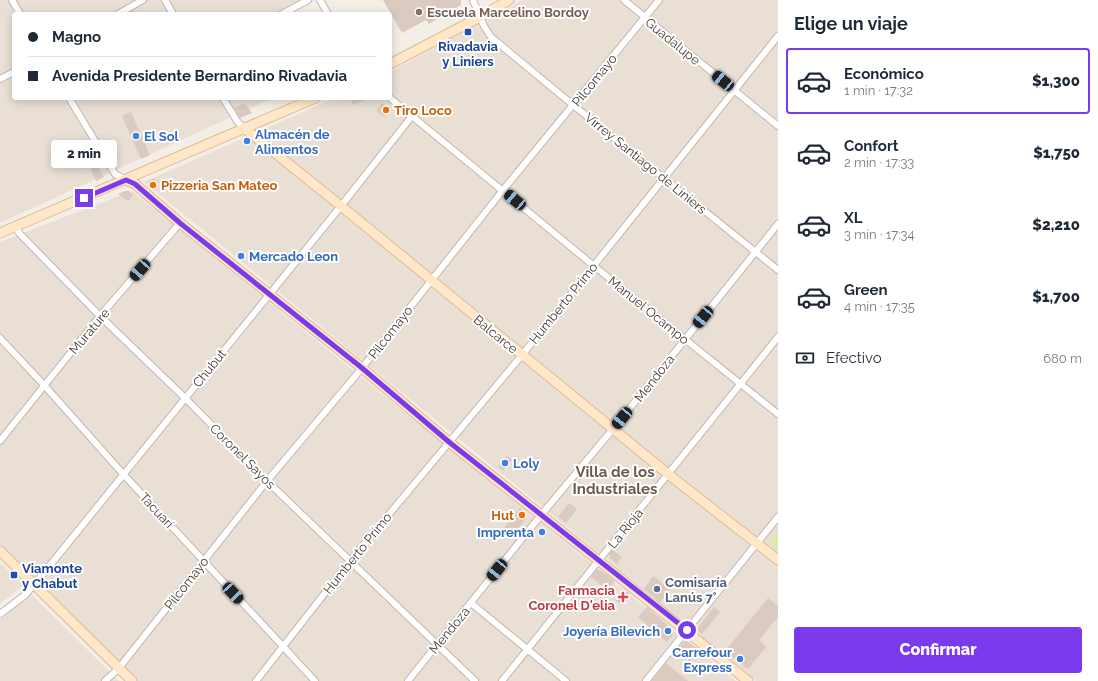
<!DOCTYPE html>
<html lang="es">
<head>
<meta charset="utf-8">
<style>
	body { margin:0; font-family:Raleway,sans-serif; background:#f2f2f3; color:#1f2937; height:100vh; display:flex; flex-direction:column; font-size:15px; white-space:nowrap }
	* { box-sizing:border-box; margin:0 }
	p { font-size:13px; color:#747a83 }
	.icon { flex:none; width:22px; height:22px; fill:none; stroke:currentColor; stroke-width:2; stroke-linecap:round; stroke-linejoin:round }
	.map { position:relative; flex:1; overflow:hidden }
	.sheet { display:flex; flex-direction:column; background:#fff; width:320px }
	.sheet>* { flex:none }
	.hud { position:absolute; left:12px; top:12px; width:380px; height:88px; border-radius:4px; box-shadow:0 2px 10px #0003; display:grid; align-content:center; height:88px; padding:0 16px; background:#fff }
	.end { position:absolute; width:18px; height:18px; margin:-9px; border:5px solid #7c3aed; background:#fff; box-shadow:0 0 0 2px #fff }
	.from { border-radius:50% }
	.bubble { position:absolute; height:28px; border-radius:4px; background:#fff; box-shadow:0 2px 10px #0003; font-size:13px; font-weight:800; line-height:28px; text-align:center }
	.car { position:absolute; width:12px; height:24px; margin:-12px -6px; border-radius:5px; box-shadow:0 0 3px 1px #0007; background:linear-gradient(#222 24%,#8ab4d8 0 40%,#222 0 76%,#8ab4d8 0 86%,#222 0) }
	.hud b { display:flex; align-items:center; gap:14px; height:38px; font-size:15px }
	.hud b+b { border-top:1px solid #e0e1e3 }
	.hud i { width:10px; height:10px; background:#1f2937 }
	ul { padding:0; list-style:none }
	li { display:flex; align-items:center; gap:12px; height:66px; margin:0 8px 6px; padding:0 8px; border:2px solid transparent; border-radius:4px }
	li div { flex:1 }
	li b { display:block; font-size:15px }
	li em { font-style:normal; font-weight:800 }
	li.active { border-color:#7c3aed }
	li>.icon { width:36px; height:36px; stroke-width:1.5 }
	h2 { padding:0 16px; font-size:18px; line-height:48px }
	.pay { display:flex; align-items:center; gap:10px; height:44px; padding:0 16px; font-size:15px }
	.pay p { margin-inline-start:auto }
	.button { display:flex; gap:8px; margin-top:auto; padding:8px 16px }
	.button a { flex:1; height:46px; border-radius:4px; background:#7c3aed; color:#fff; font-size:16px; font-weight:800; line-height:46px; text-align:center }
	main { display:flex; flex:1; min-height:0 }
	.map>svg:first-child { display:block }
	.residential { fill:#e9dfd5 }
	.green { fill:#dbebad }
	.building { fill:#dacabf }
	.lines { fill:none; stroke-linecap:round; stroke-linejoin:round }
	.street-casing { stroke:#c4b7ac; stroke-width:8 }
	.secondary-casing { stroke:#dbbc96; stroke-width:11 }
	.street { stroke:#fff; stroke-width:6 }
	.secondary { stroke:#ffe7c7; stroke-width:9 }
	.route { stroke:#7c3aed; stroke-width:5 }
	.education-dot { fill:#8d6e63; stroke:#fff; stroke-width:1.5 }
	.transit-dot { fill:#1a4fb4; stroke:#fff; stroke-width:1.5 }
	.food-dot { fill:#e8710a; stroke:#fff; stroke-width:1.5 }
	.shop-dot { fill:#3f7fe0; stroke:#fff; stroke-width:1.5 }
	.service-dot { fill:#5c6f8a; stroke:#fff; stroke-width:1.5 }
	.health-dot { fill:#e0444e; stroke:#fff; stroke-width:1.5 }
	.labels { text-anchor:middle; stroke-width:4; stroke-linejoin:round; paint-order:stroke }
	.education-label { font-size:13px; font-weight:bold; fill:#785e54; stroke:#fff; text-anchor:start }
	.street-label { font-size:13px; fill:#483d35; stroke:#fff }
	.transit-label { font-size:13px; font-weight:bold; fill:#164399; stroke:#fff }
	.food-label { font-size:13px; font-weight:bold; fill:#c56008; stroke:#fff; text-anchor:start }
	.shop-label { font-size:13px; font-weight:bold; fill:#366cbe; stroke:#fff; text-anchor:start }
	.service-label { font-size:13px; font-weight:bold; fill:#4e5e75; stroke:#fff; text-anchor:start }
	.health-label { font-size:13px; font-weight:bold; fill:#be3a42; stroke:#fff; text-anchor:end }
	.quarter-label { font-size:15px; font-weight:bold; fill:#6c594c; stroke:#fff }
</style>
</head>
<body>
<main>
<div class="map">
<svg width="778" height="681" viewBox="0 0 778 681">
	<rect width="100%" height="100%" fill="#f5eee7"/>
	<path class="residential" d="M0,0h314l-26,14h-274v84l257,1 -271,124z
		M523,0h255v681h-22l-612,-499 191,-84h55v-26z
		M132,191l604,490h-603l-133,-137v-302z
		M0,563l23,22 -23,19z
		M31,594l88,87h-119v-61z"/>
	<path class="green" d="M778,532v18l-9,-7z"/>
	<path class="building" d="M383,0h78v5l-32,19 -3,-4 -24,13z
		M350,98h20l-17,7z
		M382,103l8,6 -6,8 -8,-6z
		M245,104l7,9 -12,5 -6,-11z
		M131,112l19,43 -9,4 -19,-43z
		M91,155l13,22 -8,4 -6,-14 -6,2 -2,-10z
		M153,178l5,4 -3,8 -4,-3 -3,-5z
		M125,191h4l4,4 -5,6 -10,-7z
		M507,456l5,4 -9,11 -5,-4z
		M569,503l8,6 -11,14 -8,-6z
		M520,508l4,3 2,7 -14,18 -9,-7z
		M613,550l9,7 -5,7 -7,-6 -1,-4z
		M597,569l3,1 15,11 -7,9 -17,-13z
		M653,576l17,13 -10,13 -16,-13z
		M624,589l6,5 -8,11 -7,-5z
		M768,598l10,8v11l-19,23 7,7 -18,22 -23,-18z
		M647,607l24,21 2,7 -6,7 -29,-25z
		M714,607l6,5 -18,22 -6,-4z
		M686,640l16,12 -5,7 -3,-3 -4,5 -6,-4 2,-4 -7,-6z
		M666,663l22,18h-36z"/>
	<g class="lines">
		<defs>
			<path id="street" d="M12,0l8,14
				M165,0l8,14
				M320,0l8,14
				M473,0l11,26 7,11 82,68 205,165
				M624,0l154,126
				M118,14l25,-14
				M282,14l26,-14
				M0,79l14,-7
				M69,98l46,76 11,6
				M223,98l14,23 7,7
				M390,98l204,168 184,148
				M15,227l5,7 80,82 85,82 82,83 208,200
				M0,338l44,47 80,90 191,206
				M0,441l100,-125 80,-93
				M471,603l95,78
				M0,614l25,-19 9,-10 307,-379 71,-90
				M105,681l14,-13 148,-187 95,-113 141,-178 156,-190
				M256,681l94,-120 172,-206 256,-319
				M408,681l133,-166 72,-86 165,-205
				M502,681l276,-344
				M646,681l132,-164"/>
			<path id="secondary" d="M390,64l90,-47 29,-17
				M244,128l97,78 327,268 110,86
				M126,180l9,4 45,39 182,145 87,74 150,119 149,120
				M0,233l315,-135
				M0,551l132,130"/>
		</defs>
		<use href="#street" class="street-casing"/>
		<use href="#secondary" class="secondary-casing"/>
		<use href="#street" class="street"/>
		<use href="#secondary" class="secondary"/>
	</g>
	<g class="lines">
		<path class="route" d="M84,198l42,-18 9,4 45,39 182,145 87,74 238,188"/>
	</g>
	<circle class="education-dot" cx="419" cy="12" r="4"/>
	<g class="transit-dot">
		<rect x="464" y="28" width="8" height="8" rx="2"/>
		<rect x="10" y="571" width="8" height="8" rx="2"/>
	</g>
	<g class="food-dot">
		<circle cx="386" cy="110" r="4"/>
		<circle cx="153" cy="185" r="4"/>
		<circle cx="522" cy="515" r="4"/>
	</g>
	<g class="shop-dot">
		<circle cx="136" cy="136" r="4"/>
		<circle cx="247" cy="141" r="4"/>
		<circle cx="241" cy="256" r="4"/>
		<circle cx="505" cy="463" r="4"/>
		<circle cx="542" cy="532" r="4"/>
		<circle cx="668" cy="631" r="4"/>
		<circle cx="740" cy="659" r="4"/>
	</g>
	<circle class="service-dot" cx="657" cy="589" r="4"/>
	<path class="health-dot" d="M621 591h4v4h4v4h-4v4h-4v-4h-4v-4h4z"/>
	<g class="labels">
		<g class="education-label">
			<text x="427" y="17">Escuela Marcelino Bordoy</text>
		</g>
		<g class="street-label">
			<text transform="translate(673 41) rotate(39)" y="5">Guadalupe</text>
			<text transform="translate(594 80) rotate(-51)" y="5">Pilcomayo</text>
			<text transform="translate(646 163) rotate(39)" y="5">Virrey Santiago de Liniers</text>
			<text transform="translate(563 303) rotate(-51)" y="5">Humberto Primo</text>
			<text transform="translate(649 310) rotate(39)" y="5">Manuel Ocampo</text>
			<text transform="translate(89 331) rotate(-50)" y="5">Murature</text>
			<text transform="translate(390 332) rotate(-52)" y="5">Pilcomayo</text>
			<text transform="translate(496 334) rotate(39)" y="5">Balcarce</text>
			<text transform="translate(209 368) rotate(-51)" y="5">Chubut</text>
			<text transform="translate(654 378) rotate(-52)" y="5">Mendoza</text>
			<text transform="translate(243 456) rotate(45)" y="5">Coronel Sayos</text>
			<text transform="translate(157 510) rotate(47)" y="5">Tacuarí</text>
			<text transform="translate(625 528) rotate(-51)" y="5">La Rioja</text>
			<text transform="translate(357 553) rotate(-51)" y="5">Humberto Primo</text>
			<text transform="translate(186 583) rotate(-52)" y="5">Pilcomayo</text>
			<text transform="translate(449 630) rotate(-51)" y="5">Mendoza</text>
		</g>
		<g class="transit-label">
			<text x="468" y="51">Rivadavia<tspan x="468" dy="15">y Liniers</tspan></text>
			<text x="22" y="573" text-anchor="start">Viamonte<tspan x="22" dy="15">y Chabut</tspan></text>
		</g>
		<g class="food-label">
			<text x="394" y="115">Tiro Loco</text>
			<text x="161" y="190">Pizzeria San Mateo</text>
			<text x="514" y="520" text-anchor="end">Hut</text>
		</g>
		<g class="shop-label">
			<text x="255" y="139">Almacén de<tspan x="255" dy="15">Alimentos</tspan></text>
			<text x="144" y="141">El Sol</text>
			<text x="249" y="261">Mercado Leon</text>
			<text x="513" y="468">Loly</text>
			<text x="534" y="537" text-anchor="end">Imprenta</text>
			<text x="660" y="636" text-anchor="end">Joyería Bilevich</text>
			<text x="732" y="657" text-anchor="end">Carrefour<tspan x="732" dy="15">Express</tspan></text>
		</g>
		<g class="service-label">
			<text x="665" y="587">Comisaría<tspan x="665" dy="15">Lanús 7°</tspan></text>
		</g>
		<g class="health-label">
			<text x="615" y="595">Farmacia<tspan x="615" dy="15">Coronel D'elia</tspan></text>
		</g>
		<g class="quarter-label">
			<text x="615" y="477">Villa de los<tspan x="615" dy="17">Industriales</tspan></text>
		</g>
	</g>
</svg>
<i class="end from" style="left:687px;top:630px"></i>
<i class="end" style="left:84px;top:198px"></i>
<div class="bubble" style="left:51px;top:140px;width:66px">2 min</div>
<i class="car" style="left:723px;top:81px;rotate:309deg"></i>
<i class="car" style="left:515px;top:200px;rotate:310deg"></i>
<i class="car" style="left:140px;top:270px;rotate:221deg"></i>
<i class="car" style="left:703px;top:317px;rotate:219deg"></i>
<i class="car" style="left:622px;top:418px;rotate:219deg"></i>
<i class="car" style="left:497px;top:570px;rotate:219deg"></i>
<i class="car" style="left:233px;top:593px;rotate:137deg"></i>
<div class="hud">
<b><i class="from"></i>Magno</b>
<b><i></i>Avenida Presidente Bernardino Rivadavia</b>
</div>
</div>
<section class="sheet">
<h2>Elige un viaje</h2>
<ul>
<li class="active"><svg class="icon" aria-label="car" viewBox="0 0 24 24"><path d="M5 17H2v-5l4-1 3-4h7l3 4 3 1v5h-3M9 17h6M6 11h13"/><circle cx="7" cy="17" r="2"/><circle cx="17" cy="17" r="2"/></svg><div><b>Económico</b><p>1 min · 17:32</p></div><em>$1,300</em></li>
<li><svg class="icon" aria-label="car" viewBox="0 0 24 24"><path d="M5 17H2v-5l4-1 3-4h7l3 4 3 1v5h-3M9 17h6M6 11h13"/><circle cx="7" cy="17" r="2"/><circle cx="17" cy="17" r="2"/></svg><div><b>Confort</b><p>2 min · 17:33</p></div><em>$1,750</em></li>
<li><svg class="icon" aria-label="car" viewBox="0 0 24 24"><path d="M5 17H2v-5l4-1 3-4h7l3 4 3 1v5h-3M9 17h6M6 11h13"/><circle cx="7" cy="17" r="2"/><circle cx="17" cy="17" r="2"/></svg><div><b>XL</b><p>3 min · 17:34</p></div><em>$2,210</em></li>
<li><svg class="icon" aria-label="car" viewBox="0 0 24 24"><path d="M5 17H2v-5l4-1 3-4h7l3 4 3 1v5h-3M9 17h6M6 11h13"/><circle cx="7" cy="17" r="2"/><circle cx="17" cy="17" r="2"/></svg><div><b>Green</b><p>4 min · 17:35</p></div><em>$1,700</em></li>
</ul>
<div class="pay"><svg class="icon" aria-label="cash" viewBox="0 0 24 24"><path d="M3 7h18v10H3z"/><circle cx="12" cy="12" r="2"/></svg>Efectivo<p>680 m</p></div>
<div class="button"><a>Confirmar</a></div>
</section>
</main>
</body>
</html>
